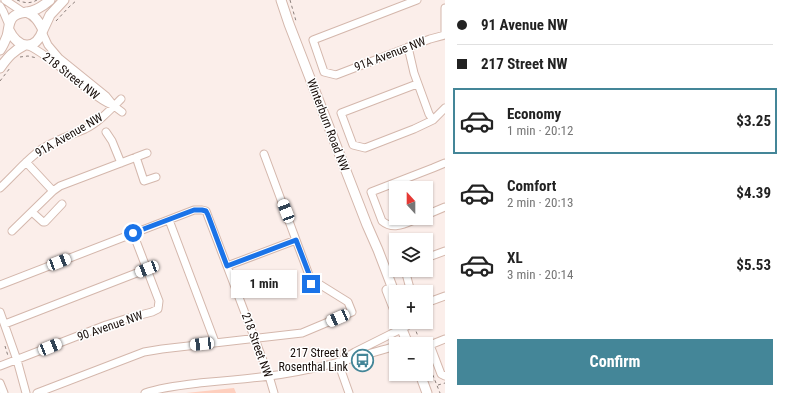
<!DOCTYPE html>
<html lang="en">
<head>
<meta charset="utf-8">
<style>
	body { margin:0; font-family:"Roboto Condensed",sans-serif; background:#f6f6f6; color:#222; height:100vh; display:flex; flex-direction:column; font-size:15px; white-space:nowrap }
	* { box-sizing:border-box; margin:0 }
	p { font-size:13px; color:#767676 }
	.icon { flex:none; width:22px; height:22px; fill:none; stroke:currentColor; stroke-width:2; stroke-linecap:round; stroke-linejoin:round }
	.map { position:relative; flex:1; overflow:hidden }
	.drawer { display:flex; flex-direction:column; background:#fff; width:340px }
	.drawer>* { flex:none }
	.banner { display:grid; align-content:center; height:88px; padding:0 12px; background:#fff }
	.needle { width:26px; rotate:339deg }
	.controls { position:absolute; left:389px; top:181px; display:grid; gap:8px }
	.controls a { display:grid; place-items:center; width:44px; height:44px; border-radius:0px; background:#fff; box-shadow:0 1px 3px #0004; font-size:20px }
	.end { position:absolute; width:18px; height:18px; margin:-9px; border:5px solid #1a73e8; background:#fff; box-shadow:0 0 0 2px #fff }
	.from { border-radius:50% }
	.bubble { position:absolute; height:28px; border-radius:0px; background:#fff; box-shadow:0 1px 3px #0004; font-size:13px; font-weight:700; line-height:28px; text-align:center }
	.car { position:absolute; width:12px; height:24px; margin:-12px -6px; border-radius:5px; box-shadow:0 0 3px 1px #0007; background:linear-gradient(#fff 24%,#345 0 40%,#fff 0 76%,#345 0 86%,#fff 0) }
	.banner b { display:flex; align-items:center; gap:14px; height:38px; font-size:15px }
	.banner b+b { border-top:1px solid #e0e0e0 }
	.banner i { width:10px; height:10px; background:#222 }
	ul { padding:0; list-style:none }
	li { display:flex; align-items:center; gap:12px; height:66px; margin:0 8px 6px; padding:0 4px; border:2px solid transparent; border-radius:0px }
	li div { flex:1 }
	li b { display:block; font-size:15px }
	li em { font-style:normal; font-weight:700 }
	li.on { border-color:#448698 }
	li>.icon { width:36px; height:36px; stroke-width:1.5 }
	.primary-button { display:flex; gap:8px; margin-top:auto; padding:8px 12px }
	.primary-button a { flex:1; height:46px; border-radius:0px; background:#448698; color:#fff; font-size:16px; font-weight:700; line-height:46px; text-align:center }
	main { display:flex; flex:1; min-height:0 }
	.map>svg:first-child { display:block }
	.green { fill:#fecfbe }
	.lines { fill:none; stroke-linecap:round; stroke-linejoin:round }
	.minor-casing { stroke:#d4b7ac; stroke-width:9 }
	.major-casing { stroke:#d4b7ac; stroke-width:11 }
	.path { stroke:#8a7e7a; stroke-width:1; stroke-dasharray:3 3; stroke-linecap:butt }
	.minor { stroke:#fff; stroke-width:7 }
	.major { stroke:#fff; stroke-width:9 }
	.route { stroke:#1a73e8; stroke-width:5 }
	.labels { text-anchor:middle; stroke-width:3; stroke-linejoin:round; paint-order:stroke }
	.street-label { font-size:12px; fill:#170d09; stroke:#fff }
	.poi-label { font-size:12px; fill:#170d09; stroke:#fff; text-anchor:end }
</style>
</head>
<body>
<main>
<div class="map">
<svg width="445" height="393" viewBox="0 0 445 393">
	<rect width="100%" height="100%" fill="#fbeeea"/>
	<path class="green" d="M234,388l2,5h-50z"/>
	<g class="lines">
		<defs>
			<path id="minor" d="M5,0l18,12
				M417,0l-104,40 11,32 12,3 94,-36 15,-4
				M0,6l3,5 6,14
				M445,8v24
				M42,32l6,13 11,13 47,38 8,10 8,6
				M29,46c21,10 38,28 57,42 9,7 16,13 26,17
				M408,47l6,26 15,41 4,6
				M417,84l-76,29 12,32 12,3 49,-19 19,-9 12,-12
				M106,132l6,9 9,22
				M264,154l45,121 2,4v5
				M136,157l8,24 12,-4
				M26,162l27,29 7,-5 87,-33
				M0,188c14,-13 27,-29 43,-40 13,-8 28,-13 42,-19 14,-7 25,-19 36,-30
				M32,212l11,10h2l17,-18
				M426,215l19,-8
				M419,218c-13,5 -25,13 -37,3l-11,-29 62,-24 12,-5
				M169,220l46,122
				M12,231l41,-40
				M426,258l19,-7
				M227,266l69,-26
				M405,270l6,22
				M0,285l194,-75h8l4,1 63,165 5,17
				M426,303l19,-7
				M0,312l17,48 9,33
				M5,324l142,-55
				M445,339l-15,6 11,29 4,2
				M343,359l12,-7 52,-26
				M338,362l11,31
				M0,366l106,-41 19,-6 27,-7 6,-3 1,-8 -26,-68
				M0,383l4,10
				M37,393l107,-41 18,-3 140,-16 50,-21 -4,-10 -37,-23
				M145,393c17,-6 36,-8 54,-10 23,-2 47,-4 70,-7 43,-5 85,-18 127,-30"/>
			<path id="major" d="M281,0l8,24 78,201 11,25 18,47
				M9,30c9,18 26,22 34,0 -4,-8 -8,-15 -17,-18
				M43,30l7,-15 14,-15
				M0,50c3,-4 5,-9 7,-14 2,-6 1,-14 6,-19 4,-4 9,-4 14,-5 9,-1 16,-6 23,-12
				M0,68c8,-11 13,-17 25,-23
				M387,290l9,23
				M399,322l9,22
				M420,374l7,19"/>
		</defs>
		<use href="#minor" class="minor-casing"/>
		<use href="#major" class="major-casing"/>
		<path class="path" d="M17,0c7,3 13,4 20,0
			M290,0l6,21
			M56,21l13,-14 8,-7
			M20,57l8,-1 9,2
			M0,81l10,-13
			M414,326l7,18
			M5,346l3,10
			M426,358l14,35
			M438,385l7,-2"/>
		<use href="#minor" class="minor"/>
		<use href="#major" class="major"/>
	</g>
	<g class="lines">
		<path class="route" d="M133,233l61,-23h8l4,1 2,4 19,51 69,-26 15,39v5"/>
	</g>
	<defs>
		<symbol id="bus-ring" viewBox="-11 -11 22 22"><circle r="9.5" fill="#fff" stroke="#448698" stroke-width="1.5"/><path d="M-5-6H5V4H4V6H2V4H-2V6H-4V4H-5ZM-3.5-4V0h7V-4ZM-3.5 1.2v1.5H-2V1.2ZM2 1.2v1.5H3.5V1.2Z" fill="#448698"/></symbol>
	</defs>
	<g fill-rule="evenodd">
		<use href="#bus-ring" x="350" y="348" width="25" height="25"/>
	</g>
	<g class="labels">
		<g class="street-label">
			<text transform="translate(390 54) rotate(-21)" y="4">91A Avenue NW</text>
			<text transform="translate(71 76) rotate(38)" y="4">218 Street NW</text>
			<text transform="translate(328 125) rotate(69)" y="4">Winterburn Road NW</text>
			<text transform="translate(69 135) rotate(-30)" y="4">91A Avenue NW</text>
			<text transform="translate(110 326) rotate(-19)" y="4">90 Avenue NW</text>
			<text transform="translate(257 345) rotate(70)" y="4">218 Street NW</text>
		</g>
		<g class="poi-label">
			<text x="348" y="357">217 Street &amp;<tspan x="348" dy="14">Rosenthal Link</tspan></text>
		</g>
	</g>
</svg>
<div class="controls">
<a><svg class="needle" viewBox="-14 -14 28 28"><path d="M0-13l5 13h-10z" fill="#e53935"/><path d="M0 13l5-13h-10z" fill="#767676"/></svg></a>
<a><svg class="icon" aria-label="layers" viewBox="0 0 24 24"><path d="M12 4l9 5-9 5-9-5zM3 14l9 5 9-5"/></svg></a>
<a>+</a>
<a>−</a>
</div>
<i class="end from" style="left:133px;top:233px"></i>
<i class="end" style="left:311px;top:284px"></i>
<div class="bubble" style="left:231px;top:270px;width:66px">1 min</div>
<i class="car" style="left:286px;top:211px;rotate:339deg"></i>
<i class="car" style="left:59px;top:262px;rotate:69deg"></i>
<i class="car" style="left:147px;top:269px;rotate:249deg"></i>
<i class="car" style="left:338px;top:318px;rotate:246deg"></i>
<i class="car" style="left:202px;top:344px;rotate:264deg"></i>
<i class="car" style="left:50px;top:347px;rotate:68deg"></i>
</div>
<section class="drawer">
<div class="banner">
<b><i class="from"></i>91 Avenue NW</b>
<b><i></i>217 Street NW</b>
</div>
<ul>
<li class="on"><svg class="icon" aria-label="car" viewBox="0 0 24 24"><path d="M5 17H2v-5l4-1 3-4h7l3 4 3 1v5h-3M9 17h6M6 11h13"/><circle cx="7" cy="17" r="2"/><circle cx="17" cy="17" r="2"/></svg><div><b>Economy</b><p>1 min · 20:12</p></div><em>$3.25</em></li>
<li><svg class="icon" aria-label="car" viewBox="0 0 24 24"><path d="M5 17H2v-5l4-1 3-4h7l3 4 3 1v5h-3M9 17h6M6 11h13"/><circle cx="7" cy="17" r="2"/><circle cx="17" cy="17" r="2"/></svg><div><b>Comfort</b><p>2 min · 20:13</p></div><em>$4.39</em></li>
<li><svg class="icon" aria-label="car" viewBox="0 0 24 24"><path d="M5 17H2v-5l4-1 3-4h7l3 4 3 1v5h-3M9 17h6M6 11h13"/><circle cx="7" cy="17" r="2"/><circle cx="17" cy="17" r="2"/></svg><div><b>XL</b><p>3 min · 20:14</p></div><em>$5.53</em></li>
</ul>
<div class="primary-button"><a>Confirm</a></div>
</section>
</main>
</body>
</html>
